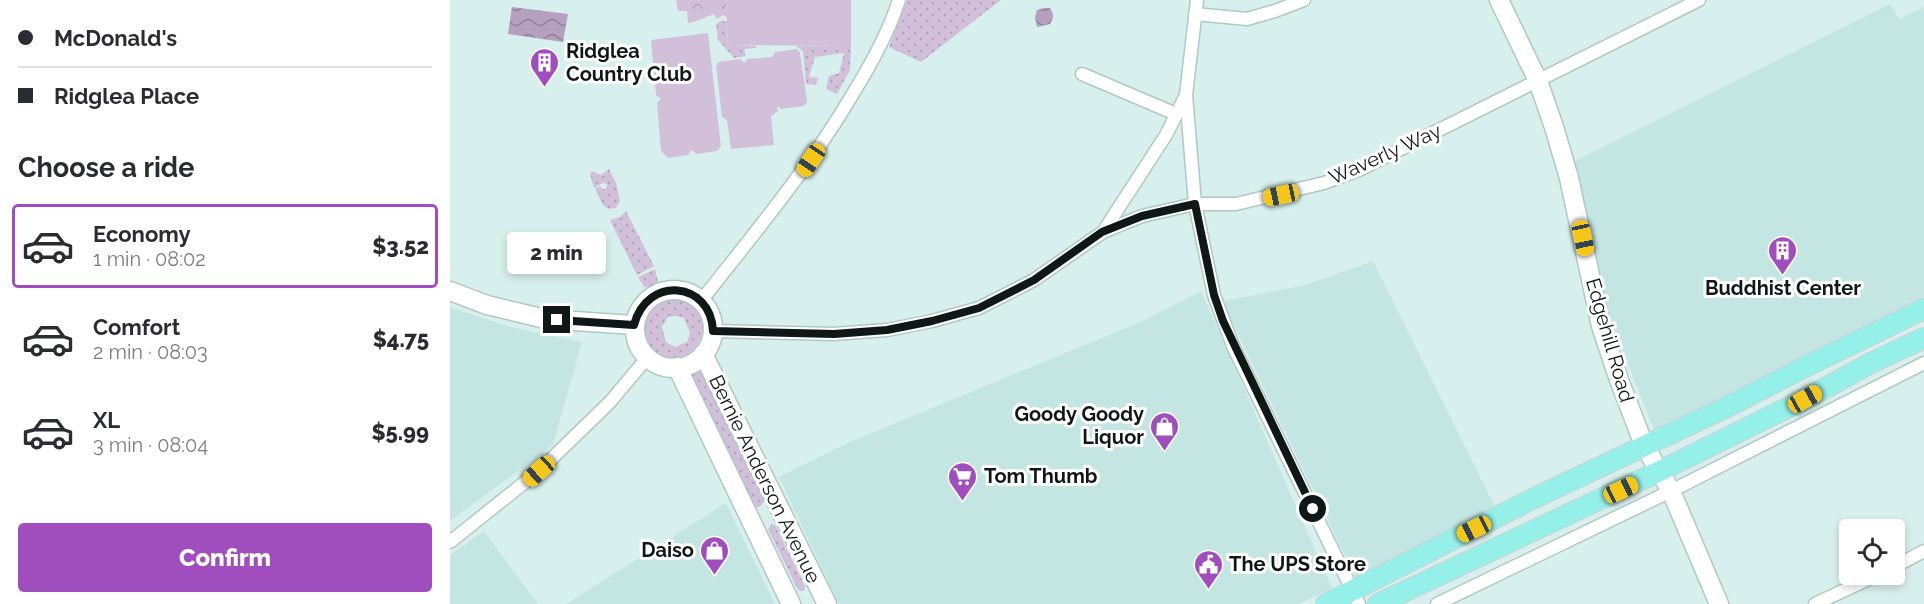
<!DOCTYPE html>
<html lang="en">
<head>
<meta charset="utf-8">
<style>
	body { margin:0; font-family:Raleway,sans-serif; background:#f2f2f3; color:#2b2b33; height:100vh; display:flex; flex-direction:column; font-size:22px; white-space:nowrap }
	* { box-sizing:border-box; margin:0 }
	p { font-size:20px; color:#7c7c81 }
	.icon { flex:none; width:33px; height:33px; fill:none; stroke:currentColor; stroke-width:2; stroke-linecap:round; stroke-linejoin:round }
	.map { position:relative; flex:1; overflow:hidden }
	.drawer { display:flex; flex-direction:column; background:#fff; width:450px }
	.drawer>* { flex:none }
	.banner { display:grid; align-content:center; height:132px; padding:0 18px; background:#fff }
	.buttons { position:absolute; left:1389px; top:519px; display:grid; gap:12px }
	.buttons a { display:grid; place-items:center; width:66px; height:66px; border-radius:6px; background:#fff; box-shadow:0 3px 9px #0003; font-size:30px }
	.end { position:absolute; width:27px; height:27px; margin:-14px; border:8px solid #0f1817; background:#fff; box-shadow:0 0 0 3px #fff }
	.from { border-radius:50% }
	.bubble { position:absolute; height:42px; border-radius:6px; background:#fff; box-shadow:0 3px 9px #0003; font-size:20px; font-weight:800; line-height:42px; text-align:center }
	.car { position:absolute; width:18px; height:36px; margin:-18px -9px; border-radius:8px; box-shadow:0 0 4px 2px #0007; background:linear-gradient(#f5c518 24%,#345 0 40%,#f5c518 0 76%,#345 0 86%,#f5c518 0) }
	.banner b { display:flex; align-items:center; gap:21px; height:57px; font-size:22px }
	.banner b+b { border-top:2px solid #e1e1e2 }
	.banner i { width:15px; height:15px; background:#2b2b33 }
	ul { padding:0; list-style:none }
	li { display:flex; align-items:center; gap:18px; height:84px; margin:0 12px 9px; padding:0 6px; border:3px solid transparent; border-radius:6px }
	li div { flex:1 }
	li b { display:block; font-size:22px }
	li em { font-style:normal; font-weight:800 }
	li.current { border-color:#a04ebe }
	li>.icon { width:54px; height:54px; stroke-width:1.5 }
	h2 { padding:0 18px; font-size:27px; line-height:72px }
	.primary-button { display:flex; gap:12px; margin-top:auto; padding:12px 18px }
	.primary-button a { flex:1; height:69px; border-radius:6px; background:#a04ebe; color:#fff; font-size:24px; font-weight:800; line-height:69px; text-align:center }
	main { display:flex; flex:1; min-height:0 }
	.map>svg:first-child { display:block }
	.built { fill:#c4e6e2 }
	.grass { fill:url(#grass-dots); fill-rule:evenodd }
	.forest { fill:url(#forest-crowns) }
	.garden { fill:#d2c0da }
	.water { fill:url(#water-waves) }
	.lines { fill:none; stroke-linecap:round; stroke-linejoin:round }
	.street-casing { stroke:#b0c8c5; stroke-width:15 }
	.secondary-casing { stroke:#b0c8c5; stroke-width:21 }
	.primary-casing { stroke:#cfd1d1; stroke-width:22 }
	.street { stroke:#fff; stroke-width:12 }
	.secondary { stroke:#fff; stroke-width:18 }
	.primary { stroke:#95f0e9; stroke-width:20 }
	.route { stroke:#0f1817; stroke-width:8 }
	.labels { text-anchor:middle; stroke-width:6; stroke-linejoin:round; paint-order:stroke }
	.poi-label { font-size:20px; font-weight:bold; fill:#0f1817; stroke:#fff; text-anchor:start }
	.street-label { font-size:20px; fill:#0f1817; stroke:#fff }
</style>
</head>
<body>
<main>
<section class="drawer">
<div class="banner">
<b><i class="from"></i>McDonald's</b>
<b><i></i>Ridglea Place</b>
</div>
<h2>Choose a ride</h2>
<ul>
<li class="current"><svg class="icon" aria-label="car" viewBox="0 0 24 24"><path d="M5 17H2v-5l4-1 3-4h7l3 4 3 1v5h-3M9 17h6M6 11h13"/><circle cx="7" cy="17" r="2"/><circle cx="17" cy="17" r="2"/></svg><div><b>Economy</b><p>1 min · 08:02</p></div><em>$3.52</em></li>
<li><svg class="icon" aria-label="car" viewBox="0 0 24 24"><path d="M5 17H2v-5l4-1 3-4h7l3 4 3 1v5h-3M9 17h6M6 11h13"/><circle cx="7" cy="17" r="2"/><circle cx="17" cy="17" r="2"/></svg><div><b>Comfort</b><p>2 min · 08:03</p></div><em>$4.75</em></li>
<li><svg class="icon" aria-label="car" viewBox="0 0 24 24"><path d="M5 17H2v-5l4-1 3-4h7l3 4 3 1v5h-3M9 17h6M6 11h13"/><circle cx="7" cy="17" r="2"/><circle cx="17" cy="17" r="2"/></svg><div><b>XL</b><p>3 min · 08:04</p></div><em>$5.99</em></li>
</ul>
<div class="primary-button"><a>Confirm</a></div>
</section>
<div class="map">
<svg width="1474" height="604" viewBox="0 0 1474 604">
	<defs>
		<pattern id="grass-dots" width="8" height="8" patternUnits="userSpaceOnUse" patternTransform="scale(1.5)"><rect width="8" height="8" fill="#d2c0da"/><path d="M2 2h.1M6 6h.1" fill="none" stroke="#b3a4ba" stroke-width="1.8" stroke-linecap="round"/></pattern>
		<pattern id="forest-crowns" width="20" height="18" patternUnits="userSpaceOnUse" patternTransform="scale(1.5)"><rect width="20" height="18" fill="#d2c0da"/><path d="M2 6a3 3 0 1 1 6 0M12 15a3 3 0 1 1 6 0" fill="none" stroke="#b3a4ba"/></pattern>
		<pattern id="water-waves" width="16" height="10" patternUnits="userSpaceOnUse" patternTransform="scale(1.5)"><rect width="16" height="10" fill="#b5a0bd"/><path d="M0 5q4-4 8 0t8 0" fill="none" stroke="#928199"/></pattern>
	</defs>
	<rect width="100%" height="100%" fill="#d8f0ed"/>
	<path class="built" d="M1440,4l9,15 25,-12v290l-269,135 -44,-110 -38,-160z
		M923,261l123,248 -140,69 -126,-260 -6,-17 81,-16z
		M751,291l131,297 -33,16h-460l-60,-127 73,-36 291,-120z
		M0,307l57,19 75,16 -29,103 -103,76z
		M276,503l49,101h-209z
		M34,531l54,73h-88v-49z"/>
	<path class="grass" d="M457,0h94l-80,62 -32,-15z
		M271,21h6l1,24 28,1v2l-12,1 2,7 -12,2 -16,-18 -2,-16z
		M346,46h55l-1,24 -13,24 -11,-5 3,-13 10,-3 5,-20 -29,4 -6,20 9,1 -2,7 -10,-1 -3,-33z
		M159,169l7,14 4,18 -4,7 -7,1 -6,-4 -8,-16 5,-3 2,3h4l1,-5 -4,-1 -9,5 -4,-14 2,-3 9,4z
		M176,211l28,55 -17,9 -27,-55 10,-3z
		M205,269l3,13 -8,5h-6l-6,-10z
		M223,299c64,8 11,93 -22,48 -16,-21 -1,-44 22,-48zM226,316l8,2 6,15 -3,9 -12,5 -9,-5 -4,-15 6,-10z
		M247,371h5l65,126 -7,10h-6l-63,-132z
		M322,524l3,1 30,61 -1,5 -6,-1 -30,-61z"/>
	<path class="forest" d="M226,0h50l1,17 -4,-2 -6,4 -3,-5c-9,3 -17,8 -26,9l-1,-12h-9z"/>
	<path class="garden" d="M276,0h125v46l-123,-1z
		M258,33l13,113 -4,5 -20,3 -6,-4 -3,5 -20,3 -7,-7 -4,-48 4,-4 -5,-4 -5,-55z
		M347,49l3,4 7,48 -3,5 -23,3 -4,-3 1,5 -7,5 3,29 -43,4 -4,-29 -5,-3 -6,-51 3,-4 21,-3 5,4 2,-4 25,-2 3,-5z"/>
	<path class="water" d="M62,7l56,7 -5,28 -55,-8z
		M594,8h6c4,6 4,10 0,16l-13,3 -2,-10 2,-7z"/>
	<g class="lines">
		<defs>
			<path id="street" d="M747,0l-11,95 9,109 19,91 19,51 126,258
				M745,14l52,5 28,-8 29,-11
				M632,74l94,40
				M653,232l63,-97 20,-40
				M251,301c51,-65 104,-128 147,-199 20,-33 39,-65 51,-102
				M263,331l120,3 54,-4 45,-9 47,-13 55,-28 69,-48 39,-16 53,-12h41l88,-21 35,-13 340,-170
				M0,542l89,-71 71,-69 37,-44
				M1444,567l30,-16
				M987,604l234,-113 253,-128
				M1365,604l64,-30"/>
			<path id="secondary" d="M1049,0l39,81 16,46 15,51 32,148 18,54 25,65 27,46 48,113
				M185 329a39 39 0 1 1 78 0a39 39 0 1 1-78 0Z
				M0,291l37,14 58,14 89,6
				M253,354l124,250
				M227,367l114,237"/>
			<path id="primary" d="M876,604l204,-104 197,-93 82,-42 115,-56
				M928,604l280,-132 147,-73 66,-36 53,-25"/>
		</defs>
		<use href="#street" class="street-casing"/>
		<use href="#secondary" class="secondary-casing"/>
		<use href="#primary" class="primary-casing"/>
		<use href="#street" class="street"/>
		<use href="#secondary" class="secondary"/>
		<use href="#primary" class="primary"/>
	</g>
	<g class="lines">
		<path class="route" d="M107,320l77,5c13,-50 77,-44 79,6l121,3 53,-4 45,-9 47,-13 55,-28 68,-48 40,-16 53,-12 19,91 9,26 90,188"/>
	</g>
	<defs>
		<symbol id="building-pin" viewBox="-11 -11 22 30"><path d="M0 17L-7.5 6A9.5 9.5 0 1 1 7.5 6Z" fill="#a04ebe" stroke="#fff"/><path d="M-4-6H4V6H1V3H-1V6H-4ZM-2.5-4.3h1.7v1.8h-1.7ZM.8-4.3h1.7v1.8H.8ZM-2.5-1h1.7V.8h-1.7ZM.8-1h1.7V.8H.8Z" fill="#fff"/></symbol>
		<symbol id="shop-pin" viewBox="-11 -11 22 30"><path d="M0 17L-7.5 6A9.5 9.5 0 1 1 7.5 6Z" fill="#a04ebe" stroke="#fff"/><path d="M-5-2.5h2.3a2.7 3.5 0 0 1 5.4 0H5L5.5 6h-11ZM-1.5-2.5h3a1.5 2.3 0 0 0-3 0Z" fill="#fff"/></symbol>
		<symbol id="supermarket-pin" viewBox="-11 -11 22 30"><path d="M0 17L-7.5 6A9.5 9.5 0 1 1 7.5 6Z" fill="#a04ebe" stroke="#fff"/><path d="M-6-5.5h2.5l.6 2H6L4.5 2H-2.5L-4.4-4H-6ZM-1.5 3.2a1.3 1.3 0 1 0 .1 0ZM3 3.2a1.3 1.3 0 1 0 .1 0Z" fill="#fff"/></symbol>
		<symbol id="civic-pin" viewBox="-11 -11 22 30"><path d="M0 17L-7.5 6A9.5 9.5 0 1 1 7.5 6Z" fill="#a04ebe" stroke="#fff"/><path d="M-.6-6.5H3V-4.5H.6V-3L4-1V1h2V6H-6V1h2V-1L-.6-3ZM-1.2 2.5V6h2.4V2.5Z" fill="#fff"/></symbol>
	</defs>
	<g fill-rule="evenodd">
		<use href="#building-pin" x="78" y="46" width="33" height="45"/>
		<use href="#building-pin" x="1316" y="234" width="33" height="45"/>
		<use href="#shop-pin" x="698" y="410" width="33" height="45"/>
		<use href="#supermarket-pin" x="496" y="460" width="33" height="45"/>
		<use href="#shop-pin" x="248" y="534" width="33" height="45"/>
		<use href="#civic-pin" x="742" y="548" width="33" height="45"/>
	</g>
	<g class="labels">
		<g class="poi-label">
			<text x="116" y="58">Ridglea<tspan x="116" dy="23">Country Club</tspan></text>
			<text x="1333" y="295" text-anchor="middle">Buddhist Center</text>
			<text x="694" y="421" text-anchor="end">Goody Goody<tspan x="694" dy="23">Liquor</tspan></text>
			<text x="534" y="483">Tom Thumb</text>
			<text x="244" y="557" text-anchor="end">Daiso</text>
			<text x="779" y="571">The UPS Store</text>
		</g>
		<g class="street-label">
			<text transform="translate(935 154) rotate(-24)" y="7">Waverly Way</text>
			<text transform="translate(1160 340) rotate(74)" y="7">Edgehill Road</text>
			<text transform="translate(315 479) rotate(64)" y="7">Bernie Anderson Avenue</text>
		</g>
	</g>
</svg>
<div class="buttons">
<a><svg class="icon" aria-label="locate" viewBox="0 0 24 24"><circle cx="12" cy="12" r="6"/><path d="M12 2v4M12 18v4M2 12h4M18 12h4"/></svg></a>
</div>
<i class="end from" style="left:863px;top:509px"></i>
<i class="end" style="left:107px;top:320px"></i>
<div class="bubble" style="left:57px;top:232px;width:99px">2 min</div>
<i class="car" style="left:361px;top:160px;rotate:214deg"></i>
<i class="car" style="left:831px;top:195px;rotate:258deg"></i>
<i class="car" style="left:1133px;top:238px;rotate:168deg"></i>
<i class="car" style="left:1355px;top:399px;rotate:61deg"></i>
<i class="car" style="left:89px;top:471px;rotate:228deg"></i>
<i class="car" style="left:1171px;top:490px;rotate:65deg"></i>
<i class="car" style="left:1024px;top:529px;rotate:244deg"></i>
</div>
</main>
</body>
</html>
